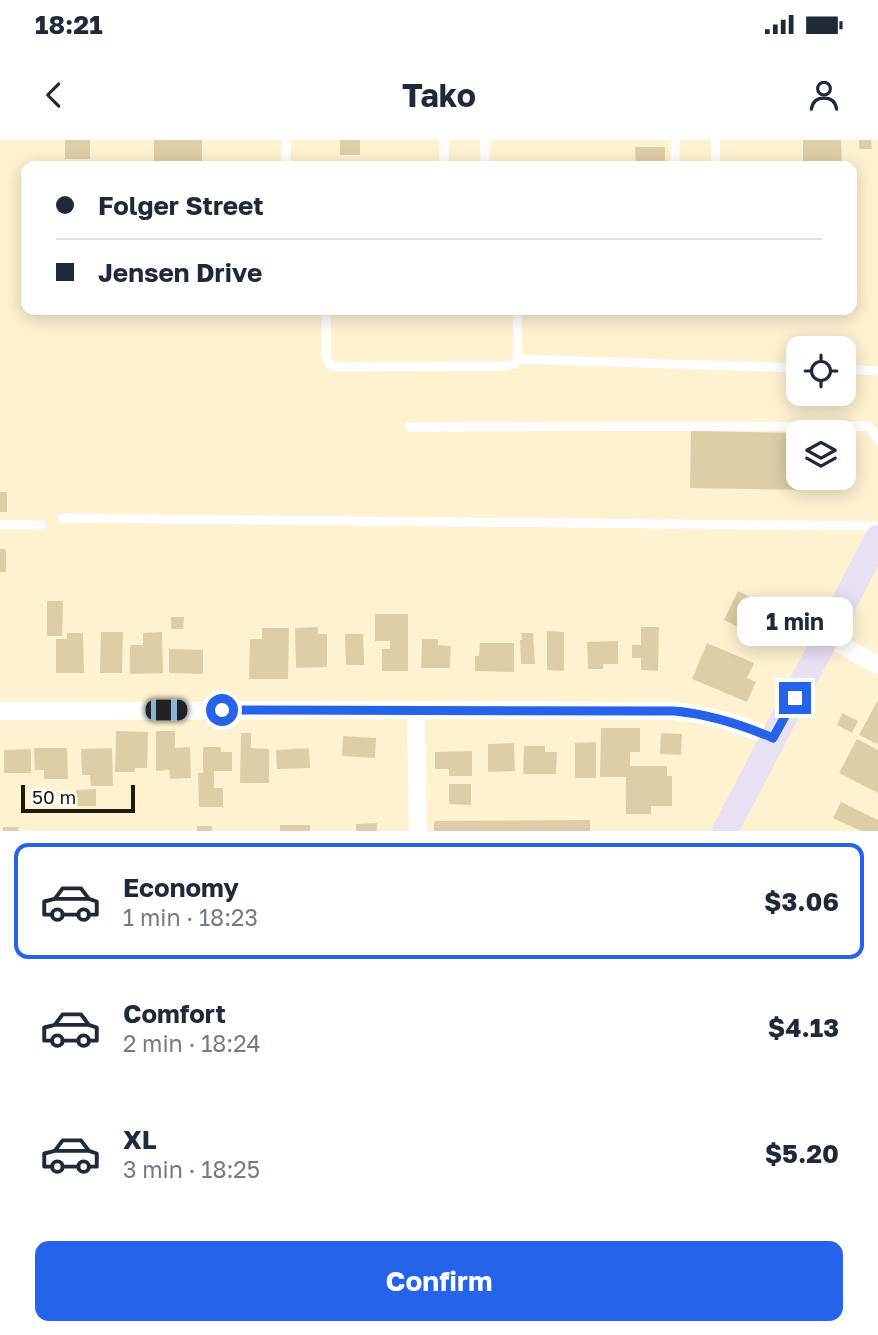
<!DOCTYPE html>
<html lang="en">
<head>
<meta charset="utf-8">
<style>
	body { margin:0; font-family:"Golos Text",sans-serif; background:#f6f6f7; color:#1f2937; height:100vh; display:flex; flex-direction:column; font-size:26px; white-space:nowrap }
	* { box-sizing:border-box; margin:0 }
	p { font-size:23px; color:#747a83 }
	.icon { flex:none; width:38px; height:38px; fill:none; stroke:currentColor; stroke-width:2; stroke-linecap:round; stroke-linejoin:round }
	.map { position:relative; height:691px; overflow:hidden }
	.drawer { display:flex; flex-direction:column; background:#fff; flex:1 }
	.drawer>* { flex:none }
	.banner { position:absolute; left:21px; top:21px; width:836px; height:154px; border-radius:14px; box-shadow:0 4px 18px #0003; display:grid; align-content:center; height:154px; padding:0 35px; background:#fff }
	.tools { position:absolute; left:786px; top:196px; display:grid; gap:14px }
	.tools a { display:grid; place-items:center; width:70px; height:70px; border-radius:14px; background:#fff; box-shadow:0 4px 18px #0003; font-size:35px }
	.scale { position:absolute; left:21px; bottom:18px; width:114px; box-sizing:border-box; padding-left:7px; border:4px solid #1e1a0e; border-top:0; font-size:19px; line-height:24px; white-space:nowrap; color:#1e1a0e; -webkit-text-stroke:5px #fff; paint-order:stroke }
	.end { position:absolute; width:32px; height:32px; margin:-16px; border:9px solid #2563eb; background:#fff; box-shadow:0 0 0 4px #fff }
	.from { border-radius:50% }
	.bubble { position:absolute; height:49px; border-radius:14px; background:#fff; box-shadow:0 4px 18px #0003; font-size:23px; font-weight:700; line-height:49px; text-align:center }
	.car { position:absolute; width:21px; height:42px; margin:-21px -10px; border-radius:9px; box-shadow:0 0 5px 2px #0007; background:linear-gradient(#222 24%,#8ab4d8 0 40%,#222 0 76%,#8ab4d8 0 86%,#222 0) }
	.banner b { display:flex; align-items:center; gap:24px; height:66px; font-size:26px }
	.banner b+b { border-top:2px solid #e0e1e3 }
	.banner i { width:18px; height:18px; background:#1f2937 }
	ul { padding:12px 0 0; list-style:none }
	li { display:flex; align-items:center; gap:21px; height:116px; margin:0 14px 10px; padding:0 21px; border:4px solid transparent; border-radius:14px }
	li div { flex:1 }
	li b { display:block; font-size:26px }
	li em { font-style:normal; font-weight:700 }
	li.selected { border-color:#2563eb }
	li>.icon { width:63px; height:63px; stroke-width:1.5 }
	.button { display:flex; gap:14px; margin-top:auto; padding:14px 35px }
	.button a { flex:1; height:80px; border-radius:14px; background:#2563eb; color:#fff; font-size:28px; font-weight:700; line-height:80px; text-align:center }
	.status { display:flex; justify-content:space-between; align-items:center; height:49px; padding:0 35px; background:#fff; direction:ltr }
	.status svg { height:19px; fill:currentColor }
	header { display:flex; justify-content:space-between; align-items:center; height:91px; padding:0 35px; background:#fff; font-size:32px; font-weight:700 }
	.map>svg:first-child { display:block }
	.building { fill:#decea7 }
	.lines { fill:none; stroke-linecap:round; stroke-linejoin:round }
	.lane { stroke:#fff; stroke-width:9 }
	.street { stroke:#fff; stroke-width:18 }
	.secondary { stroke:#e8e0f3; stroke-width:26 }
	.route { stroke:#2563eb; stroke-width:9 }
</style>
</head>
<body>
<div class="status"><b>18:21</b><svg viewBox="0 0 49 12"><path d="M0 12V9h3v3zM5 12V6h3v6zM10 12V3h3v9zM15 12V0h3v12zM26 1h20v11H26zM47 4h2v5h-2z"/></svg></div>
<header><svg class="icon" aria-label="back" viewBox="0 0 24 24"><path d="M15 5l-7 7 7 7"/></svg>Tako<svg class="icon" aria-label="person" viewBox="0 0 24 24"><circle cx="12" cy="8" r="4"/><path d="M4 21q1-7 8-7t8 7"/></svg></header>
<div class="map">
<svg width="878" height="691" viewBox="0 0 878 691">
	<rect width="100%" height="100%" fill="#fff2d1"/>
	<path class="building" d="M65,0h25v19h-25z
		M154,0h48v26h-48z
		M340,0h20v15h-20z
		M803,0h38l1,26h-39z
		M859,0h12l1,9h-13z
		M635,7h30v19h-29z
		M691,291l107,2v45h12l-1,12 -119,-2z
		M0,352h7v20h-7z
		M0,409h6v23h-6z
		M738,451l37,18 -14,29 -37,-18z
		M47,461h16l-1,35h-15z
		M375,474h33v57h-26v-22h8v-8h-15z
		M171,477h13l-1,12h-12z
		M318,487v7h9v33l-31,1 -1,-40z
		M641,487h18l-1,44 -17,-1v-12h-9v-13h9z
		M262,488h27l-1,51h-39l1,-40h12z
		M547,491l17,1v39l-17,-1z
		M101,492h22l-1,41h-22z
		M162,492l1,41 -33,1v-29h13v-12z
		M67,493h16l1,40h-28v-34h11z
		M521,493h12l2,31h-14l-1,-24h2z
		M345,494h18l1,31h-18z
		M422,499h16v6l13,1 -1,22h-29z
		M618,501v23h-15v5h-15l-1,-27z
		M480,503h34v29l-39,-1v-15h4z
		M707,503l47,20 -7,15 9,4 -9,20 -55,-23z
		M169,509l34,1v24l-34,-1z
		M878,560v42l-1,2 -18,-9z
		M842,573l16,8 -6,12 -15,-8z
		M601,588h39v24h-10v14h37v10h5v30h-21v8h-25v-37h-26z
		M116,591l32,1 -1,36h-12v4h-20z
		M156,591h19v17l15,-1 1,31 -21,1 -1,-9 -13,1z
		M241,593h10v15l18,1v34h-29z
		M661,593l21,1 -1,21 -21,-1z
		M343,596l33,2 -1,20 -33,-2z
		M857,599l21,11v43l-39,-20z
		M596,602v36h-21v-35z
		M514,603l1,28 -27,1v-28z
		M524,606h21v6h12l-1,22h-33z
		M203,607h18v5h11v19h-18v17h9v19h-24l-1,-34h5z
		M34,608h33l1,31h-24v-9h-9z
		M112,608l1,38h-22l-1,-11h-8l-1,-26z
		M309,608l1,20 -33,1 -1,-19z
		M31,609v24h-27v-23z
		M472,611v25h-23v-7h-14v-17z
		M449,644h22v21l-22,-1z
		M96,649v17h-20v-16z
		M841,662l37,18v11h-17l-28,-13z
		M590,680v11h-156v-10z
		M377,683v8h-21v-7z
		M280,685h30v6h-30z
		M197,686h15v5h-15z
		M3,687h16l-1,4h-15z"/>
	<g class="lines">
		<path class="lane" d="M286,0v26
			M444,0v26
			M485,0v26
			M675,0v26
			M715,0l1,26
			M326,170v46l3,8 6,3 170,-1 10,-2 3,-5 -1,-49
			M518,219l280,9
			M844,229l34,2
			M409,287l460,-1 9,14
			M62,378l816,8
			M0,385h41"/>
		<path class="street" d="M827,497l51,28
			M416,570l2,121
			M0,571l416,-1 258,1c35,3 66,13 99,27"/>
		<path class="secondary" d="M725,691l153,-293"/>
	</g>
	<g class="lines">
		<path class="route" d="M222,570l452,1c35,3 66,13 99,27l22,-40"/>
	</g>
</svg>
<div class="tools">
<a><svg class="icon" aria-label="locate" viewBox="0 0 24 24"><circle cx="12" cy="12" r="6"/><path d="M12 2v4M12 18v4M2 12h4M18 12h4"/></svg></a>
<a><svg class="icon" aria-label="layers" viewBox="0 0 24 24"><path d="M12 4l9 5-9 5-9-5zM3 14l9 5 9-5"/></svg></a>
</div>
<div class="scale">50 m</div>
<i class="end from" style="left:222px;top:570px"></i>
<i class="end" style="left:795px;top:558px"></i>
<div class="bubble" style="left:737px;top:457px;width:116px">1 min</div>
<i class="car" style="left:166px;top:570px;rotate:90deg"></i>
<div class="banner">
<b><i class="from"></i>Folger Street</b>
<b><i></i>Jensen Drive</b>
</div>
</div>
<section class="drawer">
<ul>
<li class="selected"><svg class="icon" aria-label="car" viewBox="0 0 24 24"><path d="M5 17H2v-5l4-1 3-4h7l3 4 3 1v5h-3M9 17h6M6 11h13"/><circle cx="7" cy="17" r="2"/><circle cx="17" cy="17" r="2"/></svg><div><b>Economy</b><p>1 min · 18:23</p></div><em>$3.06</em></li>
<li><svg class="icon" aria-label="car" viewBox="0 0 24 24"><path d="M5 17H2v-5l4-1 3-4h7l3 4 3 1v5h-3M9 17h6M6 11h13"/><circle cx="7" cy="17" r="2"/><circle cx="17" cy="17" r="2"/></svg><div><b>Comfort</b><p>2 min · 18:24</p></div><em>$4.13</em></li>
<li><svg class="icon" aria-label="car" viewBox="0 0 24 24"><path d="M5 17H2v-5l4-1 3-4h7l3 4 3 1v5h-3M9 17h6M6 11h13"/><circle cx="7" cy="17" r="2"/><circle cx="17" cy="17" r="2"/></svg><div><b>XL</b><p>3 min · 18:25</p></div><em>$5.20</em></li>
</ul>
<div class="button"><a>Confirm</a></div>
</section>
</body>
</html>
